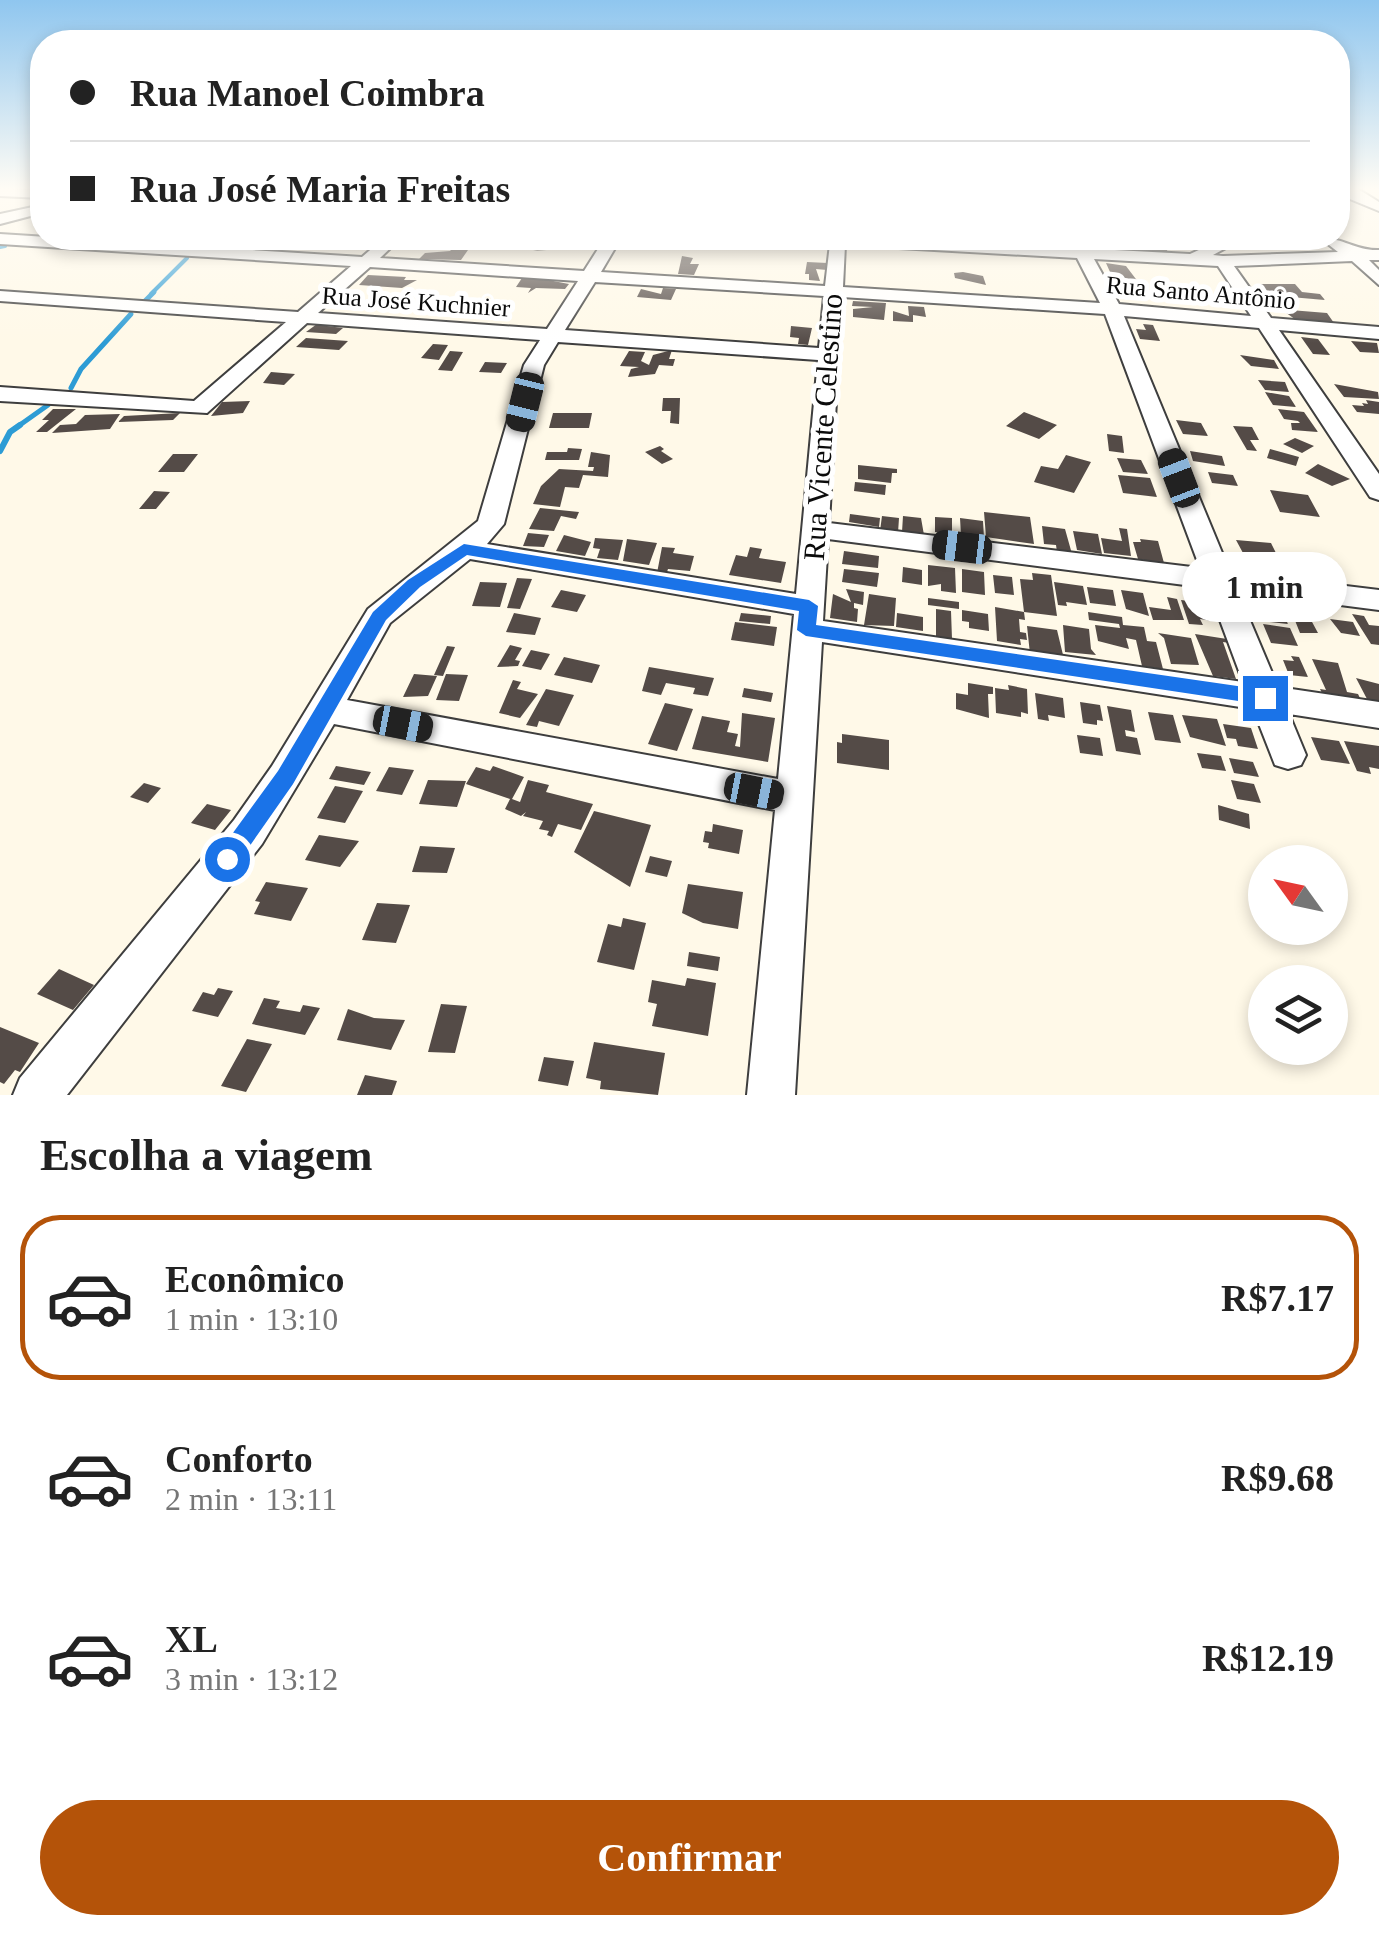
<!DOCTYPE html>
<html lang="pt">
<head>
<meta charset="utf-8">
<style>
	body { margin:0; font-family:"Times New Roman",serif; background:#f2f2f2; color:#222; height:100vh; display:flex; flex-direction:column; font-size:38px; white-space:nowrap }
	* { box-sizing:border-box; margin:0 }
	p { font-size:32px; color:#767676 }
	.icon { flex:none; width:55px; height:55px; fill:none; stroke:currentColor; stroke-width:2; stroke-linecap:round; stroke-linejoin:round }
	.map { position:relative; height:1095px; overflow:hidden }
	.sheet { display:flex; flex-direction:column; background:#fff; flex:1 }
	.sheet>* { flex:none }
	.top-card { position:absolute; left:30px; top:30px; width:1320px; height:220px; border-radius:40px; box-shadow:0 5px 15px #0003; display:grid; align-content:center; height:220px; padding:0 40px; background:#fff }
	.needle { width:65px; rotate:303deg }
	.controls { position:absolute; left:1248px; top:845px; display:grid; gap:20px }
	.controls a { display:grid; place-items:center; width:100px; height:100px; border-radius:50%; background:#fff; box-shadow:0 5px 15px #0003; font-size:50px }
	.end { position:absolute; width:45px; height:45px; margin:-22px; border:12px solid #1a73e8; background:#fff; box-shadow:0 0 0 5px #fff }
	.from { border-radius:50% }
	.bubble { position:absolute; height:70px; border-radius:35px; background:#fff; box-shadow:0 5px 15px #0003; font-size:32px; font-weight:700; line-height:70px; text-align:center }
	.car { position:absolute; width:30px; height:60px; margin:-30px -15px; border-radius:12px; box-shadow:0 0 8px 2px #0007; background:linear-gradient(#222 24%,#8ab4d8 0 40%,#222 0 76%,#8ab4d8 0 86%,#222 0) }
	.top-card b { display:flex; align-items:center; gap:35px; height:95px; font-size:38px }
	.top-card b+b { border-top:2px solid #e0e0e0 }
	.top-card i { width:25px; height:25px; background:#222 }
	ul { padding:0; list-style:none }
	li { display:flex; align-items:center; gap:30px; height:165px; margin:0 20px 15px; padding:0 20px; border:5px solid transparent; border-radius:40px }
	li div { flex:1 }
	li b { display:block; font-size:38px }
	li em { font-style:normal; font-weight:700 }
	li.selected { border-color:#b45309 }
	li>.icon { width:90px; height:90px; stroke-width:1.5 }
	h2 { padding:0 40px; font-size:45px; line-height:120px }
	.action { display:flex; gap:20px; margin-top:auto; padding:20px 40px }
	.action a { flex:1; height:115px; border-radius:60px; background:#b45309; color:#fff; font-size:40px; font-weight:700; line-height:115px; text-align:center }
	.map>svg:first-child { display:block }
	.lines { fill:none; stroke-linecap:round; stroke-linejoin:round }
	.stream-far2 { stroke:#2d9cd5; stroke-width:4 }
	.stream-far1 { stroke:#2d9cd5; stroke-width:5 }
	.stream { stroke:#2d9cd5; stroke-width:6 }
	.building { fill:#544b47 }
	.minor-casing { stroke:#3e3e3e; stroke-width:4 }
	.minor { fill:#fff; fill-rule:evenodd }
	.route { fill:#1a73e8 }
	.labels { text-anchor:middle; stroke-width:10; stroke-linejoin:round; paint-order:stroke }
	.far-street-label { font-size:25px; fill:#0b0b0b; stroke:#fff }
	.street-label { font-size:30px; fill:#0b0b0b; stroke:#fff }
</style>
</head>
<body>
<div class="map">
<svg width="1379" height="1095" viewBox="0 0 1379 1095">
	<rect width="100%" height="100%" fill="#fff9e8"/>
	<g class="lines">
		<path class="stream-far2" d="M199,244l6,-6
			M0,247l5,-1
			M151,294l36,-36"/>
		<path class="stream-far1" d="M143,303l11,-11
			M71,388l10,-19 50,-55
			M17,427l31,-22"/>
		<path class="stream" d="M0,451l10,-19 10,-7"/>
	</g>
	<path class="building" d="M524,238l-5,6h-31l-4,4h-10l3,-4 -21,1 4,-6z
		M553,238h28l-7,10 -41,3 13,-3z
		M1113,238h24l3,7 25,2 3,5 -50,-2z
		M454,247l14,3 -7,10 -42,-1 6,-6 25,-2z
		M682,256l11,2 -3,6h9l-5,11 -16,-1z
		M807,262l21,1 -1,7 -11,-1 4,12 -11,-1v-6h-4z
		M1106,263l20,3 19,25 -20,-1 -4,-9h-7z
		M963,272l20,4 3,9 -31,-7 -1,-5z
		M368,275l38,2 -2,3h13l-15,8 -43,-3z
		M522,278l26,2 21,4 -4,5 -29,-1 -8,5 3,-5 -15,-1z
		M1259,284h36l7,8 18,2 5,6 -57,-5z
		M663,288l13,1 -5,11 -34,-3 4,-8 20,5z
		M853,301l33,2 -2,17 -31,-3v-8l20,-2 -21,-1z
		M908,306l16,1 2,10 -13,-2v7l-20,-1v-10l16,5z
		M1290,310l37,3 7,10 -38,-3 -11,-8z
		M317,324l10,2 16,2 -7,6 -30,-2z
		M1143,324l10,1 7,16 -20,-2 -4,-10 10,1z
		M791,326l21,2 -4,17 -10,-1 1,-6 -9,-1z
		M1301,337l17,2 12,16 -17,-1z
		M306,338l42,3 -9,9 -43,-3z
		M1351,341l26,2 2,10 -19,-1z
		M433,344l15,1 -9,15 -18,-2z
		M672,350l-3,9h6l-2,7 -14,-1 -4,9 -27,3 3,-8 8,-2 -19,-1 9,-15 16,1 -4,9 8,4 4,-10z
		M450,351l13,1 -11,19 -14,-1z
		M1240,355l34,5 5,9 -28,-3z
		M485,362l22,1 -6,10 -22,-1z
		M271,372l24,2 -11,11 -21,-2z
		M1258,380l27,2 4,10 -24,-2z
		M1334,384l44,8 1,7 -35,-2z
		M1265,392l24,4 7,11 -23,-2z
		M663,398h17l-1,26 -9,-1 1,-12h-9z
		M1366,400l13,2v12l-22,-2 -5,-7 12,1 -2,-3 6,1z
		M250,401l-7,12 -32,3 11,-14z
		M53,409h23l-29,23h-11l13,-12h-7z
		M1278,409l26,3 14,20 -26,-2 -1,-7h9l-2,-2 -14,-2z
		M1024,412l33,13 -18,14 -33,-13z
		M180,413l-7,7 -55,2 6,-6z
		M553,413h39l-3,15h-40z
		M120,414l-10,15 -58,4 8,-8 16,-1 9,-9z
		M1176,420l25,3 7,13 -25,-2z
		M1233,426l19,1 7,13h-9l7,11 -10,-1z
		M1107,434l15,2 2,17 -15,-2z
		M1295,438l19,8 -12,7 -19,-9z
		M660,446l4,3 -3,2 12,8 -11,5 -17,-12z
		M568,448l14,1 -3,11h-34l2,-8h20z
		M1270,449l29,8 -3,9 -29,-8z
		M1190,451l32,5 3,10 -32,-5z
		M591,452l19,3 -2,22 -25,-2 -4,13 -14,-1 -5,20 -27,-3 8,-18 18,-17 34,2 1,-4h-6z
		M173,454h25l-14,18h-26z
		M1066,455l25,7 -17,31 -40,-11 7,-16 17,3z
		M1117,458l24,2 7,14 -25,-2z
		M1318,464l32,15 -18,7 -27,-13z
		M858,465l39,4v4h-5l-1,10 -33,-4z
		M1208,472l25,3 5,11 -26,-3z
		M1118,475l32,3 7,19 -34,-4z
		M855,482l31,3 -1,10 -31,-4z
		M1270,490l38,5 12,22 -40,-5z
		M154,491l16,1 -14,17h-17z
		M540,508l39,4 -3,7 -15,-3 -7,15 -25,-2z
		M984,512l46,5 4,27 -48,-7z
		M850,514l30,4 -1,9 -30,-5z
		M882,516l17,2 -1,15 -18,-2z
		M903,516l18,2 3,17 -22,-3z
		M935,517l17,1v16l-17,-2z
		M960,518l23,3 1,17 -23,-3z
		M1042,526l23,3 7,25 -15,-2 -1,-7 -12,-1z
		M1119,528l8,1 4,27 -27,-3 -3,-15 21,3z
		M1073,531l25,3 4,20 -25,-4z
		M528,533l21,2 -5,12 -21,-1z
		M564,535l27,7 -6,14 -29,-5z
		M595,538l28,2 -5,20 -21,-2 3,-9 -7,-1z
		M627,539l30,4 -8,22 -26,-4z
		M1140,539l18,2 6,22 -26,-4 -5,-17h8z
		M1236,540l35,3 7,14 -35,-4z
		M662,547l13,1 -2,5 21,3 -4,15 -22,-2 -2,6 -9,-2z
		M750,547l12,2 -3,9 27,4 -5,21 -52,-8 7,-20 11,2z
		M844,551l35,5 -1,12 -36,-4z
		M928,565l27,3 1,25 -15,-2v-7l-13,2z
		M903,567l19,3v15l-20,-3z
		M844,569l35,4 -2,14 -35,-5z
		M962,569l22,3 1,23 -23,-3z
		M1032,573l19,2 6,41 -33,-4 -4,-33 13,1z
		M993,575l19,2 2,18 -19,-2z
		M517,578l15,1 -12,30 -13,-1z
		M480,582l27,1 -7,24 -28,-1z
		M1054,582l29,4 4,19 -21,-3 1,4 -9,-1z
		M1087,587l26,3 3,16 -26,-3z
		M846,589l18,3 -1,13 -9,-2v5l4,1 -1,13 -27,-4 3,-24 18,8z
		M561,590l25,5 -9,17 -26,-5z
		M1121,590l22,3 6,23 -23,-7z
		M869,594l27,4 -2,28 -30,-1z
		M1167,597l10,2 7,21h-31l-4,-13 22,3z
		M928,598l31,4v7l-31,-4z
		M1181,600l25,3 7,18 -13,-2 3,6 -14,-1z
		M1254,603l26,4 8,17 -27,-3z
		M995,607l29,5 1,8 -6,-1 1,13 6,1 1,7 -7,-1 1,6 -24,-4z
		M936,609l15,2 1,28 -16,-2z
		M962,610l26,4 1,17 -20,-3v-6l-7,-1z
		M1088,612l34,5 1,8 21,2 3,14 9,1 7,27 -21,-3 -6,-26 -10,-2 3,11 -31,-8 -3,-16 25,3 -1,-4 -30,-4z
		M514,613l27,5 -6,17 -29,-3z
		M741,613l30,3 -1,8 -31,-3z
		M897,613l26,4v14l-27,-4z
		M1352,614l12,2 5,9 10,1v19l-8,-1z
		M1294,618l17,2 7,13h-18z
		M1330,619l23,3 7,14 -19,-3z
		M735,622l42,5 -3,19 -43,-6z
		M1263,624l27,4 8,18 -27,-3z
		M1063,625l26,4 2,20 5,6 -31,-3z
		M1027,626l30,4 7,29 -34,-5z
		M1158,633l33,5 8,27 -28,-1 -7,-26z
		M1195,634l32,5 2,4 -6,-1 13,37 -23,-3z
		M510,645l12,3 -7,12 5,1 -2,5 -21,1z
		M447,646l8,1 -12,29 -9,-1z
		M531,650l19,4 -9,16 -19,-4z
		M1291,656l8,1 9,20 -19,-2 -6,-15 11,1z
		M564,657l36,8 -8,18 -38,-8z
		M1312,659l26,4 9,29 11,2 5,10 -38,-5 -5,-10 6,1z
		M649,667l65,11 -6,18 -15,-2 2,-6 -29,-5 -5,12 -19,-4z
		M414,674l23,2 -9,20 -25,1z
		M446,674l22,1 -9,26 -23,-1z
		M1356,678l23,6v17l-12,-2z
		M513,680l8,2 -4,7 21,5 -18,24 -21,-5z
		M968,683l25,4v7h-5l1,24 -33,-9v-16l12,2z
		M1008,685l19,4 1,25 -7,-2v5l-25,-4 -1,-25 14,2z
		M744,688l29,5 -2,9 -29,-5z
		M546,689l28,6 -15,31 -20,-5 -2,6 -11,-2z
		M1035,693l28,5 2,20 -17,-3 1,6 -11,-2z
		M1080,702l20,3 3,16 -6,-1v5l-14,-2z
		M665,703l28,6 -16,42 -29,-7z
		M1107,706l24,4 4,22 -10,-2 1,6 11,2 4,17 -25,-4z
		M1148,712l25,3 8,28 -26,-3z
		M742,713l33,5 -7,44 -76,-13 10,-33 28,5 -3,11 11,2 -3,12 5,1z
		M1182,715l35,4 9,27 -36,-9z
		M1223,724l28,4 7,21 -20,-3 -2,-7 -9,-1z
		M842,734l47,6v30l-52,-7v-21l5,1z
		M1077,735l23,3 3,18 -23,-3z
		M1311,737l28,4 11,23 -29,-4z
		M1344,741l35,5v23l-10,-2 2,7 -14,-3z
		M1197,753l24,3 5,15 -24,-3z
		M1229,758l24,4 6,15 -25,-4z
		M336,766l35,6 -7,13 -35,-6z
		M493,766l31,11 -12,22 8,3 8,-22 21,5 -3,7 47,12 -12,26 -23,-6 -6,13 -5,-2 2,-4 -10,-2 4,-8 -20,-5 3,-4 -5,4 -16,-7 5,-10 -44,-15 10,-17 14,4z
		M389,767l25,3 -12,25 -26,-4z
		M428,780l38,1 -9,26 -38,-3z
		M1231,780l23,4 7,19 -24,-4z
		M144,783l17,5 -13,15 -18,-6z
		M335,786l28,5 -18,32 -28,-5z
		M207,804l24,6 -16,20 -24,-7z
		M1218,805l31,9 1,15 -31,-9z
		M594,811l57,14 -21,62 -56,-35z
		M713,824l30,6 -4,24 -31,-6 1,-5 -6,-1 2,-11 7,1z
		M319,835l40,6 -19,26 -35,-7z
		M420,846l35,2 -8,25 -35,-1z
		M650,856l22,5 -5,16 -22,-5z
		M266,882l42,6 -17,33 -37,-7 6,-12 -5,-1z
		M688,884l55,8 -5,37 -35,-6 -21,-10z
		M377,903l33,2 -14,38 -34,-3z
		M623,918l23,5 -12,47 -37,-8 11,-38 13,3z
		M689,952l31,5 -2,14 -31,-5z
		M59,969l35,16 -21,25 -36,-16z
		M687,978l29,5 -8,53 -56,-10 5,-22 -9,-2 4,-22 33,6z
		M218,988l15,3 -15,26 -26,-6 11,-19 11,3z
		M264,998l16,3 -4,7 24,4 3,-7 17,3 -15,27 -53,-11z
		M441,1004l26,2 -12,47 -27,-1z
		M348,1009l26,9 31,2 -14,30 -54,-10z
		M0,1027l39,16 -19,29 -5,-2 -11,14 -4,-2z
		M247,1039l25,5 -26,48 -25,-6z
		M594,1042l71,11 -7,42 -58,-6 1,-8 -15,-3z
		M544,1057l30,4 -6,25 -30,-5z
		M365,1075l32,6 -5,14h-35z"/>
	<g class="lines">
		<defs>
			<path id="minor" d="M0,189l42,1v8l-42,-2z
				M1344,189h14l21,13v9l-34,-14z
				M42,205v8l-42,11v-10z
				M0,234l362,23 22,-19h17l-21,20 204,13 21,-33h16l-20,34 224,14 5,-42 -19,-1 -8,-5h85l302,16 35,-16h19l-31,17 10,1 115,-4 -18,-14c22,-1 36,13 59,12v10h-10l10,10v15l-27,-24 -118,5 37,52 108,9v12l-100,-9 100,144v26l-9,-3 -111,-169 -135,-12 106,256 149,18v20l-141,-18 40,95 101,15v26l-90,-14 17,41 -5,10 -13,4 -13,-4 -22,-56 -431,-67 -27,453h-48l28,-285 -441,-86 -72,120 -195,251h-54l7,-17 214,-258 38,-54 96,-157 110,-88 46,-156 16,-25 -233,-17 -100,90 -207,-12v-14l194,14 92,-79 -286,-21v-10l298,21 53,-46 -351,-22zM845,245l232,13 23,45 -257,-16zM1094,259l124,7 33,50 -132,-12zM370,267l208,14 -31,48 -229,-16zM595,282l229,14 -5,52 -254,-18zM842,297l263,17 95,254 -371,-45zM558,342l260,18 -22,234 -309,-50 17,-20 40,-159zM828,539l380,49 35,94 -420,-61zM470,559l324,55 -16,165 -431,-79 43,-77z"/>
		</defs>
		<use href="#minor" class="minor-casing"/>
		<use href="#minor" class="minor"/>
	</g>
	<linearGradient id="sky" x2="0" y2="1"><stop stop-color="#8fc6ef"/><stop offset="0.55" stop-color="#fffcf5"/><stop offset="1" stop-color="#fffcf5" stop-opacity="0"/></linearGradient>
	<rect width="1379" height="343" fill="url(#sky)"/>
	<path class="route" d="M464,544l345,56 9,6 -2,19 449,65 10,8 -10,7 -459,-69 -9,-6 2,-19 -332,-56 -47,32 -34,33 -93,164 -58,83 -8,3 -8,-3 -4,-8 4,-7 59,-81 95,-159 35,-32z"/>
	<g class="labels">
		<g class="far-street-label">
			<text transform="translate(1201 292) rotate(5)" y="9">Rua Santo Antônio</text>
			<text transform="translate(416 301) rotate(4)" y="9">Rua José Kuchnier</text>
		</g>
		<g class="street-label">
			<text transform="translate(823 427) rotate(-86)" y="10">Rua Vicente Celestino</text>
		</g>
	</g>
</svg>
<div class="controls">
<a><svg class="needle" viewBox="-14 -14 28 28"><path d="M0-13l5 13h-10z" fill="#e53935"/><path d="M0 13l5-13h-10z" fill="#767676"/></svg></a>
<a><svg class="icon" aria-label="layers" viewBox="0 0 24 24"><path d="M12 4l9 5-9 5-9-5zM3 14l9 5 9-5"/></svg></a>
</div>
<i class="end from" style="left:227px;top:859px"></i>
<i class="end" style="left:1265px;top:698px"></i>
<div class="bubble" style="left:1182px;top:552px;width:165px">1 min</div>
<i class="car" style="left:525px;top:402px;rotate:194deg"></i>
<i class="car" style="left:1179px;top:478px;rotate:339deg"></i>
<i class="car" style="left:962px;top:547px;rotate:277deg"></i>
<i class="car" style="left:403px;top:724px;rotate:101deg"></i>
<i class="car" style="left:754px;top:791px;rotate:101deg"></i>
<div class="top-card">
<b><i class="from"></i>Rua Manoel Coimbra</b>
<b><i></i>Rua José Maria Freitas</b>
</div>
</div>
<section class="sheet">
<h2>Escolha a viagem</h2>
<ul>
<li class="selected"><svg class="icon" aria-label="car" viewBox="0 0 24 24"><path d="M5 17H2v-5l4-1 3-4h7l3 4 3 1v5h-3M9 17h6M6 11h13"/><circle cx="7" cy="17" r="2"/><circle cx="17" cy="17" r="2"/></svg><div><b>Econômico</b><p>1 min · 13:10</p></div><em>R$7.17</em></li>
<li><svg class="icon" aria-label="car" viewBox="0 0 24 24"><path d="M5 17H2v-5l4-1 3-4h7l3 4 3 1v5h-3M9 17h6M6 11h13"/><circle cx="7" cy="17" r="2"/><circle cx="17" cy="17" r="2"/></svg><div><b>Conforto</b><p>2 min · 13:11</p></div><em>R$9.68</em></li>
<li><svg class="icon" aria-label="car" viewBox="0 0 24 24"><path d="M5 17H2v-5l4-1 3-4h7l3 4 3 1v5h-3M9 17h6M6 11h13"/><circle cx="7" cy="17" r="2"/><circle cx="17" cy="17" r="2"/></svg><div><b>XL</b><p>3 min · 13:12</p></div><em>R$12.19</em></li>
</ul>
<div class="action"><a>Confirmar</a></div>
</section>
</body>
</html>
